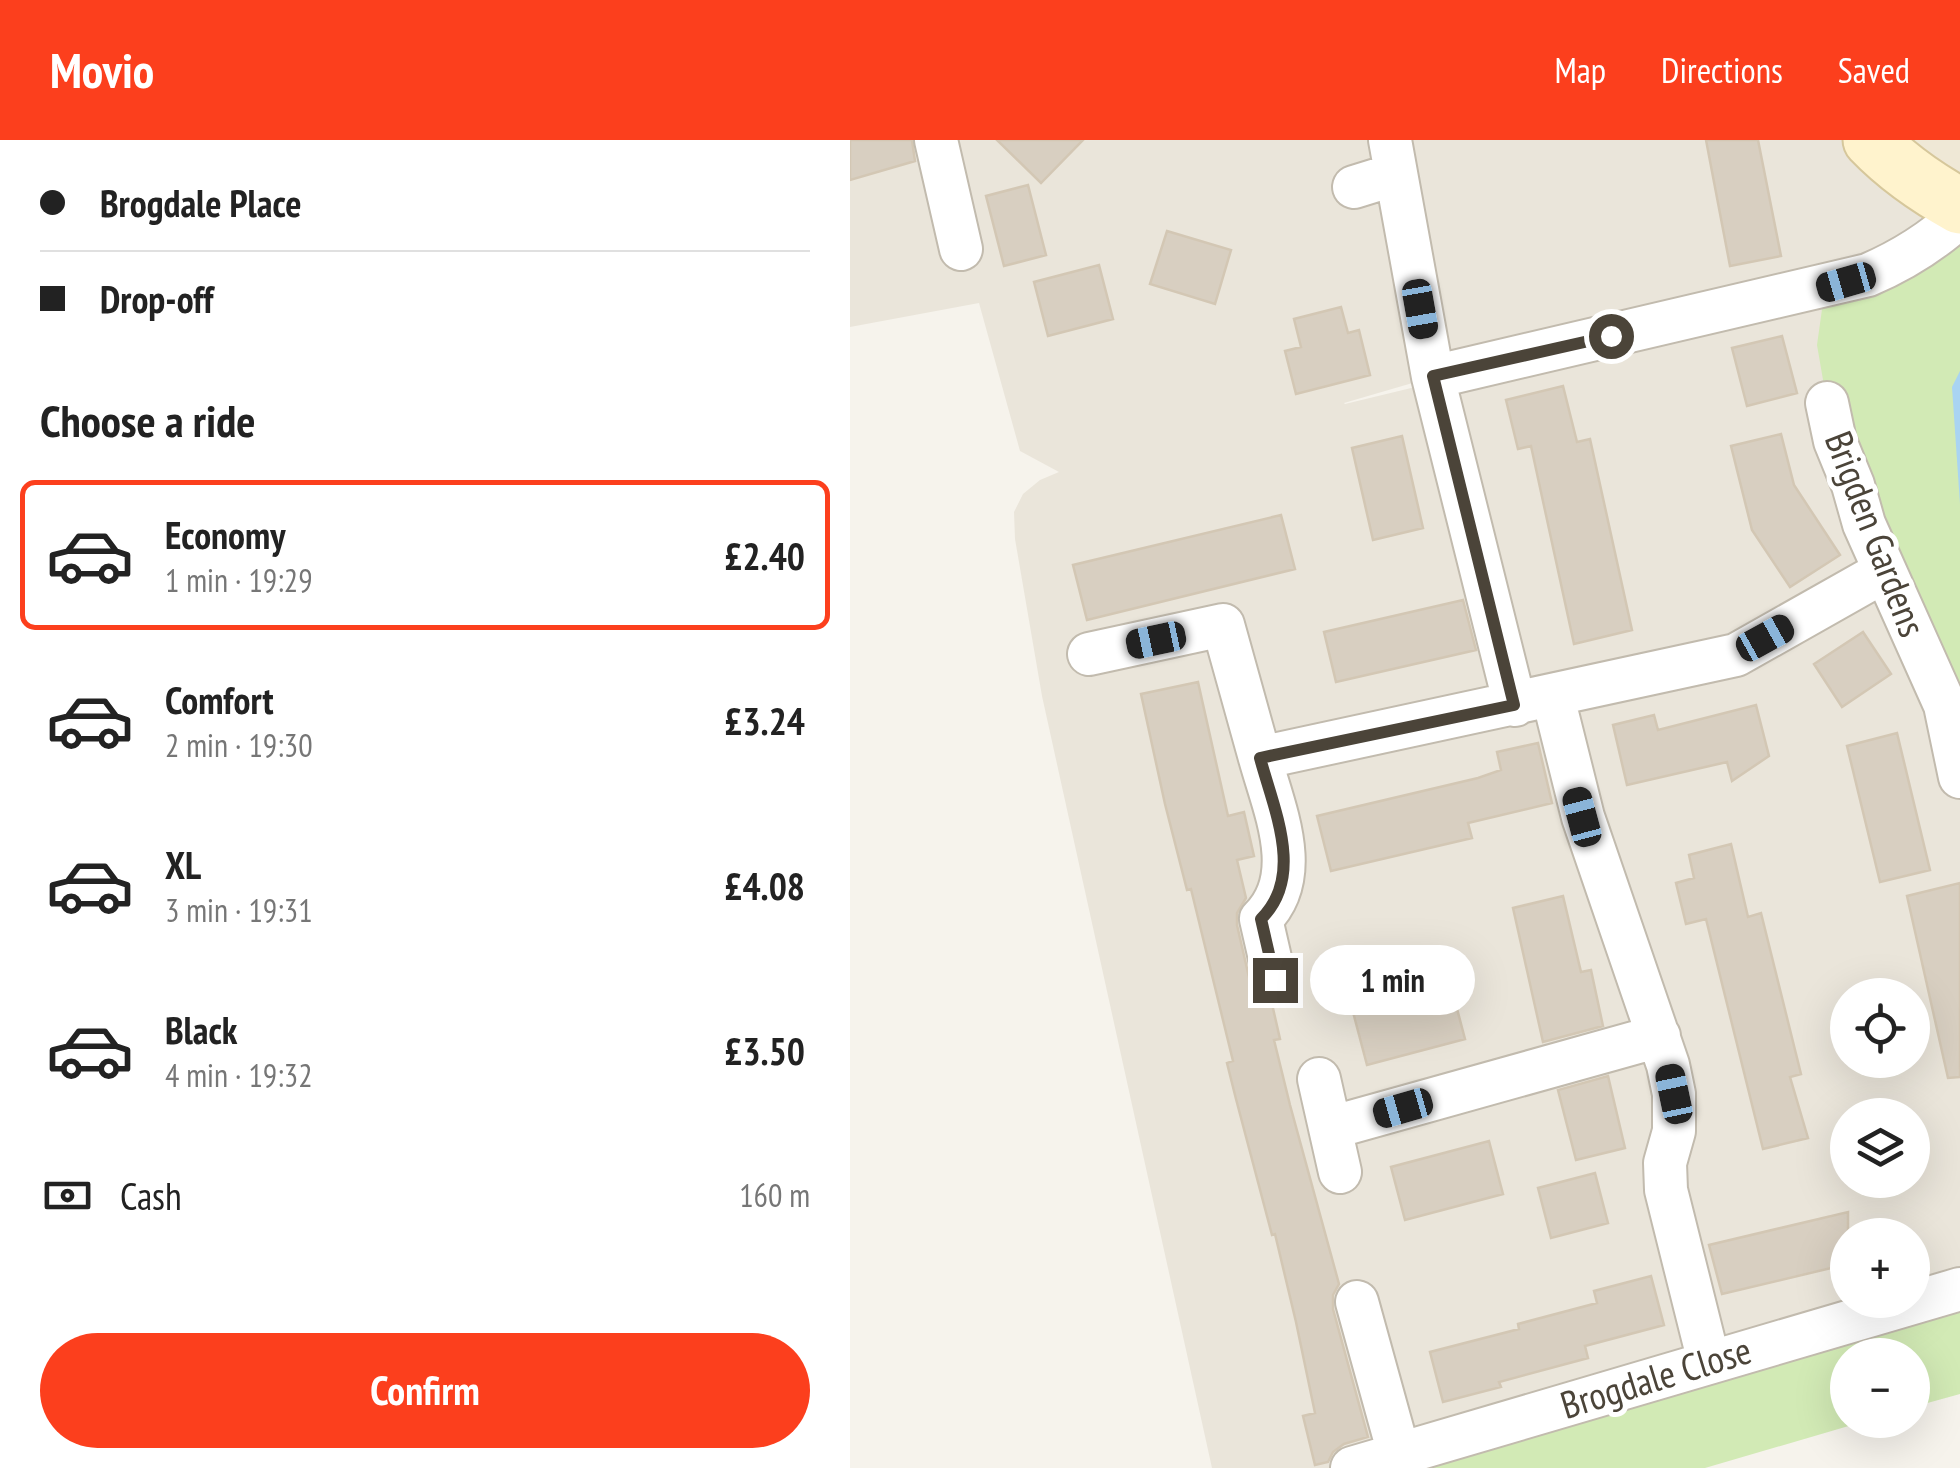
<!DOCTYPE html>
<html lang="en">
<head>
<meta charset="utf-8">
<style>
	body { margin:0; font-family:"PT Sans Narrow",sans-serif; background:#f2f2f2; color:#222; height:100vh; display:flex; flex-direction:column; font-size:38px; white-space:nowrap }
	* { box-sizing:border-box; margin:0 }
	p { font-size:32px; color:#767676 }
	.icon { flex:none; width:55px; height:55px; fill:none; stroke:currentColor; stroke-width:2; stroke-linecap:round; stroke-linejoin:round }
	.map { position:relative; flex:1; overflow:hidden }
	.side { display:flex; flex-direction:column; background:#fff; width:850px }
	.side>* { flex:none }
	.hud { display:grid; align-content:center; height:220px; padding:0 40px; background:#fff }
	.buttons { position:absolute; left:980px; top:838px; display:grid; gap:20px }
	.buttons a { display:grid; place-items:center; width:100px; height:100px; border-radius:50%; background:#fff; box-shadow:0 10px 40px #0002; font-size:50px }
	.end { position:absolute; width:45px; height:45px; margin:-22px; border:12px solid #4b4439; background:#fff; box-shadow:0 0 0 5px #fff }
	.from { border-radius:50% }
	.bubble { position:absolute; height:70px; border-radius:35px; background:#fff; box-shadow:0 10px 40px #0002; font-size:32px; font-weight:600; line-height:70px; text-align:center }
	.car { position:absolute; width:30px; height:60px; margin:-30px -15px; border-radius:12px; box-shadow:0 0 8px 2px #0007; background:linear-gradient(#222 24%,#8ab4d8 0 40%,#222 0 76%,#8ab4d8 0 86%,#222 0) }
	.hud b { display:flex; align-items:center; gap:35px; height:95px; font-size:38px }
	.hud b+b { border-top:2px solid #e0e0e0 }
	.hud i { width:25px; height:25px; background:#222 }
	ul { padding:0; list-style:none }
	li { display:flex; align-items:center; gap:30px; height:150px; margin:0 20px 15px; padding:0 20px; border:5px solid transparent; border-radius:15px }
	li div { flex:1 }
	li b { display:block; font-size:38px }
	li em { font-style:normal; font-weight:600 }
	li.selected { border-color:#fc3f1d }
	li>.icon { width:90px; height:90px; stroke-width:1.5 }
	h2 { padding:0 40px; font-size:45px; line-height:120px }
	.pay { display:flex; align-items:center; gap:25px; height:110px; padding:0 40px; font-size:38px }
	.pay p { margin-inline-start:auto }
	.primary-button { display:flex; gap:20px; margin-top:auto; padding:20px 40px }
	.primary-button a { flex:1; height:115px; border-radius:60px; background:#fc3f1d; color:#fff; font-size:40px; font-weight:600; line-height:115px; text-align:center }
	header { display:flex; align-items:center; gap:60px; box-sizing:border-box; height:140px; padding:0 50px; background:#fc3f1d; color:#fff }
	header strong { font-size:48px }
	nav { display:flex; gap:55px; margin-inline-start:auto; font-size:35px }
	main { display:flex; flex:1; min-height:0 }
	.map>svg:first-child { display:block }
	.residential { fill:#eae5da; fill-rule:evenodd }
	.education { fill:#efe8d6 }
	.green { fill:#d2eab5 }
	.water { fill:#a9d4f2 }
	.building { fill:#d8cfc1; stroke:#d3c7b4; stroke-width:2.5 }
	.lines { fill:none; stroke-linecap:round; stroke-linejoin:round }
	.street-casing { stroke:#c2bbae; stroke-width:46 }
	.secondary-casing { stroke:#d6c79b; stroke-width:59 }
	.street { stroke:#fff; stroke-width:42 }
	.secondary { stroke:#fff3cd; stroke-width:55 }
	.route { stroke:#4b4439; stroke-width:12 }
	.labels { text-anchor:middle; stroke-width:10; stroke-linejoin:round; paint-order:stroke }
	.street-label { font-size:38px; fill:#4b4439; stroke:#fff }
</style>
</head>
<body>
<header>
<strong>Movio</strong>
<nav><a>Map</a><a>Directions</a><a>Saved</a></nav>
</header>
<main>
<section class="side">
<div class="hud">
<b><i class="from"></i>Brogdale Place</b>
<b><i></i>Drop-off</b>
</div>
<h2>Choose a ride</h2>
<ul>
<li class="selected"><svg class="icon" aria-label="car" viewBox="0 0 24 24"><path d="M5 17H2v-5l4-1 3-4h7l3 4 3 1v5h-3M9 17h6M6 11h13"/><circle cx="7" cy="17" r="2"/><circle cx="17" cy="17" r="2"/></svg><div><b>Economy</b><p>1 min · 19:29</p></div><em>£2.40</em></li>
<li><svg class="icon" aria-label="car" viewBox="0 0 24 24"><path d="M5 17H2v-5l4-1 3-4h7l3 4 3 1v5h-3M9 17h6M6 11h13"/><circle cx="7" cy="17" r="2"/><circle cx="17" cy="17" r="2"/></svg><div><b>Comfort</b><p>2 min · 19:30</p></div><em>£3.24</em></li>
<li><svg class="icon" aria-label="car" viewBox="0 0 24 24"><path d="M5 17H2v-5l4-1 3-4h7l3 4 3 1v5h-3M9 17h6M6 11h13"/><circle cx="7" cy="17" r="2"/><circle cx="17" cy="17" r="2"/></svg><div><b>XL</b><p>3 min · 19:31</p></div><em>£4.08</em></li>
<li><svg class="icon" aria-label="car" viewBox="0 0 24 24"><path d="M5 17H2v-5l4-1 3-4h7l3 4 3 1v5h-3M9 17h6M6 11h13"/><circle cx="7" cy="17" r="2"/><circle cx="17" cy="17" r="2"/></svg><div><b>Black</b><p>4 min · 19:32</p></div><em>£3.50</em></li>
</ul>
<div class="pay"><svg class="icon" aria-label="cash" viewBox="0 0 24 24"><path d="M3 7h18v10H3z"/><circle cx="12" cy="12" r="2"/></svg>Cash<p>160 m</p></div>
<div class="primary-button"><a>Confirm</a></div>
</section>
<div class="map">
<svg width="1110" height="1328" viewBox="0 0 1110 1328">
	<rect width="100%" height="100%" fill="#f6f3ec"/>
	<path class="residential" d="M0,0h1021l57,48 32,589v512l-608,179h-140l-170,-772 -27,-157 -1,-27 9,-18 17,-14 19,-8 -39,-21 -41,-148 -129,24zM871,173l-376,91 -1,-1 89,-26zM998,855h64v65h-64zM998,975h64v65h-64zM998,1095h64v65h-64z"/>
	<path class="education" d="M1052,0h58v45z"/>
	<path class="green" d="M1110,76v561l-133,-374 -10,-58 8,-57z
		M1110,1149v105l-47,13 -1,-52h-64v65h21l-164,48h-353z"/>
	<path class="water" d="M1110,231v133l-8,-117z"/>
	<path class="building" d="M0,0h62l3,21 -65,19z
		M147,0h86l-42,43z
		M856,0h52l23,116 -51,10z
		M178,45l18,70 -42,11 -18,-70z
		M317,91l64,19 -16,54 -65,-20z
		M249,125l14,54 -65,17 -14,-54z
		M491,167l7,26 11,-3 11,45 -74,19 -11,-43 16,-4 -7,-28z
		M932,196l15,57 -50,13 -15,-58z
		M713,246l14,56 13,-3 42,191 -58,14 -43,-198 -13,3 -12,-49z
		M931,294l13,51 46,70 -50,32 -38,-57 -21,-84z
		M552,296l21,92 -50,12 -21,-92z
		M431,375l14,54 -208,51 -14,-55z
		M613,460l13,50 -140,32 -12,-50z
		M1013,492l28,42 -49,33 -28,-43z
		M348,542l30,134 16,-4 10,44 -17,4 9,38 -9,15v12l14,61 6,12 15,6 8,35 -6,1 16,65 49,179 -6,11v14l35,128 -24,7 -11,8 -5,10 -13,3 -12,-49 12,-3 -19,-91 -21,-88 -3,1 -36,-136 -9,-36 6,-2 -42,-172 -4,1 -22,-86 -24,-110z
		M906,565l13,51 -37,25 -5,-19 -100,23 -14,-60 41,-10 4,15z
		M1047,593l33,137 -50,12 -33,-136z
		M688,603l14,60 -84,20 4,15 -141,33 -14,-55 161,-38 23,-8 -4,-18z
		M881,704l17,73 13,-4 40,161 -11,3 18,61 -45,11 -57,-230 -20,5 -10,-41 18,-5 -5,-23z
		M1110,743v194l-12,1 -41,-182z
		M713,756l18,76 10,-2 12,56 -60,16 -30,-134z
		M601,846l14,53 -98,26 -14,-53z
		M758,936l17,72 -49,12 -18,-70z
		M639,1001l14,53 -98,26 -14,-53z
		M745,1033l13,50 -57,15 -13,-50z
		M998,1072v52l-126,30 -13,-49z
		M801,1136l13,49 -79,21 3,12 -89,24 2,5 -58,15 -13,-50 89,-23 -1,-5 79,-21 -3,-12z"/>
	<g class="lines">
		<defs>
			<path id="street" d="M86,0l25,109
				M540,0l43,237 435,-102c35,-15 64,-33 92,-59
				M504,47l42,-13
				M583,237l82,328
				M977,263l8,38 18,44 11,39 81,181 15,72
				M239,514l134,-29 37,133 476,-103 147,-83
				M703,557l30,120 85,248 6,29v37l-9,32 1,27 43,172
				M410,618c14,51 45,118 1,161l14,61
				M469,939l21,93
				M480,988l329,-92
				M507,1162l42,152
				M502,1328l608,-179"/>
			<path id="secondary" d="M1021,0c26,27 56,48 89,66"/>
		</defs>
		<use href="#street" class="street-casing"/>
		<use href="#secondary" class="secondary-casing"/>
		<use href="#street" class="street"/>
		<use href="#secondary" class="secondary"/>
	</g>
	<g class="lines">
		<path class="route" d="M425,840l-14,-61c44,-43 13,-109 -1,-161l254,-53 -81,-329 178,-40"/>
	</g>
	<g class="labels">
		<g class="street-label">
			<text transform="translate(1025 394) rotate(69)" y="13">Brigden Gardens</text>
			<text transform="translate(806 1238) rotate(-17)" y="13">Brogdale Close</text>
		</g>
	</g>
</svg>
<div class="buttons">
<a><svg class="icon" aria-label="locate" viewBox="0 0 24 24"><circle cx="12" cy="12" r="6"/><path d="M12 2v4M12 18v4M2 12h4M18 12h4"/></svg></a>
<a><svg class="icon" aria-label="layers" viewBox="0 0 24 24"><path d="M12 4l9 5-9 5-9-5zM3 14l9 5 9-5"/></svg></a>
<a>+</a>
<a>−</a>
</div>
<i class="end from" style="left:761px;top:196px"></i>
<i class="end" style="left:425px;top:840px"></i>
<div class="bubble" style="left:460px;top:805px;width:165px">1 min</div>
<i class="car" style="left:996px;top:142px;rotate:254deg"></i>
<i class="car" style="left:570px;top:169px;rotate:170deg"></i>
<i class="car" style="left:915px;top:498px;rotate:61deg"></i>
<i class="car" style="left:306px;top:500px;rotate:258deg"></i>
<i class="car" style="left:732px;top:677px;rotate:345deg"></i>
<i class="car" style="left:824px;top:954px;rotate:348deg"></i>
<i class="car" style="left:553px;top:968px;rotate:254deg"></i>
</div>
</main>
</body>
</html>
